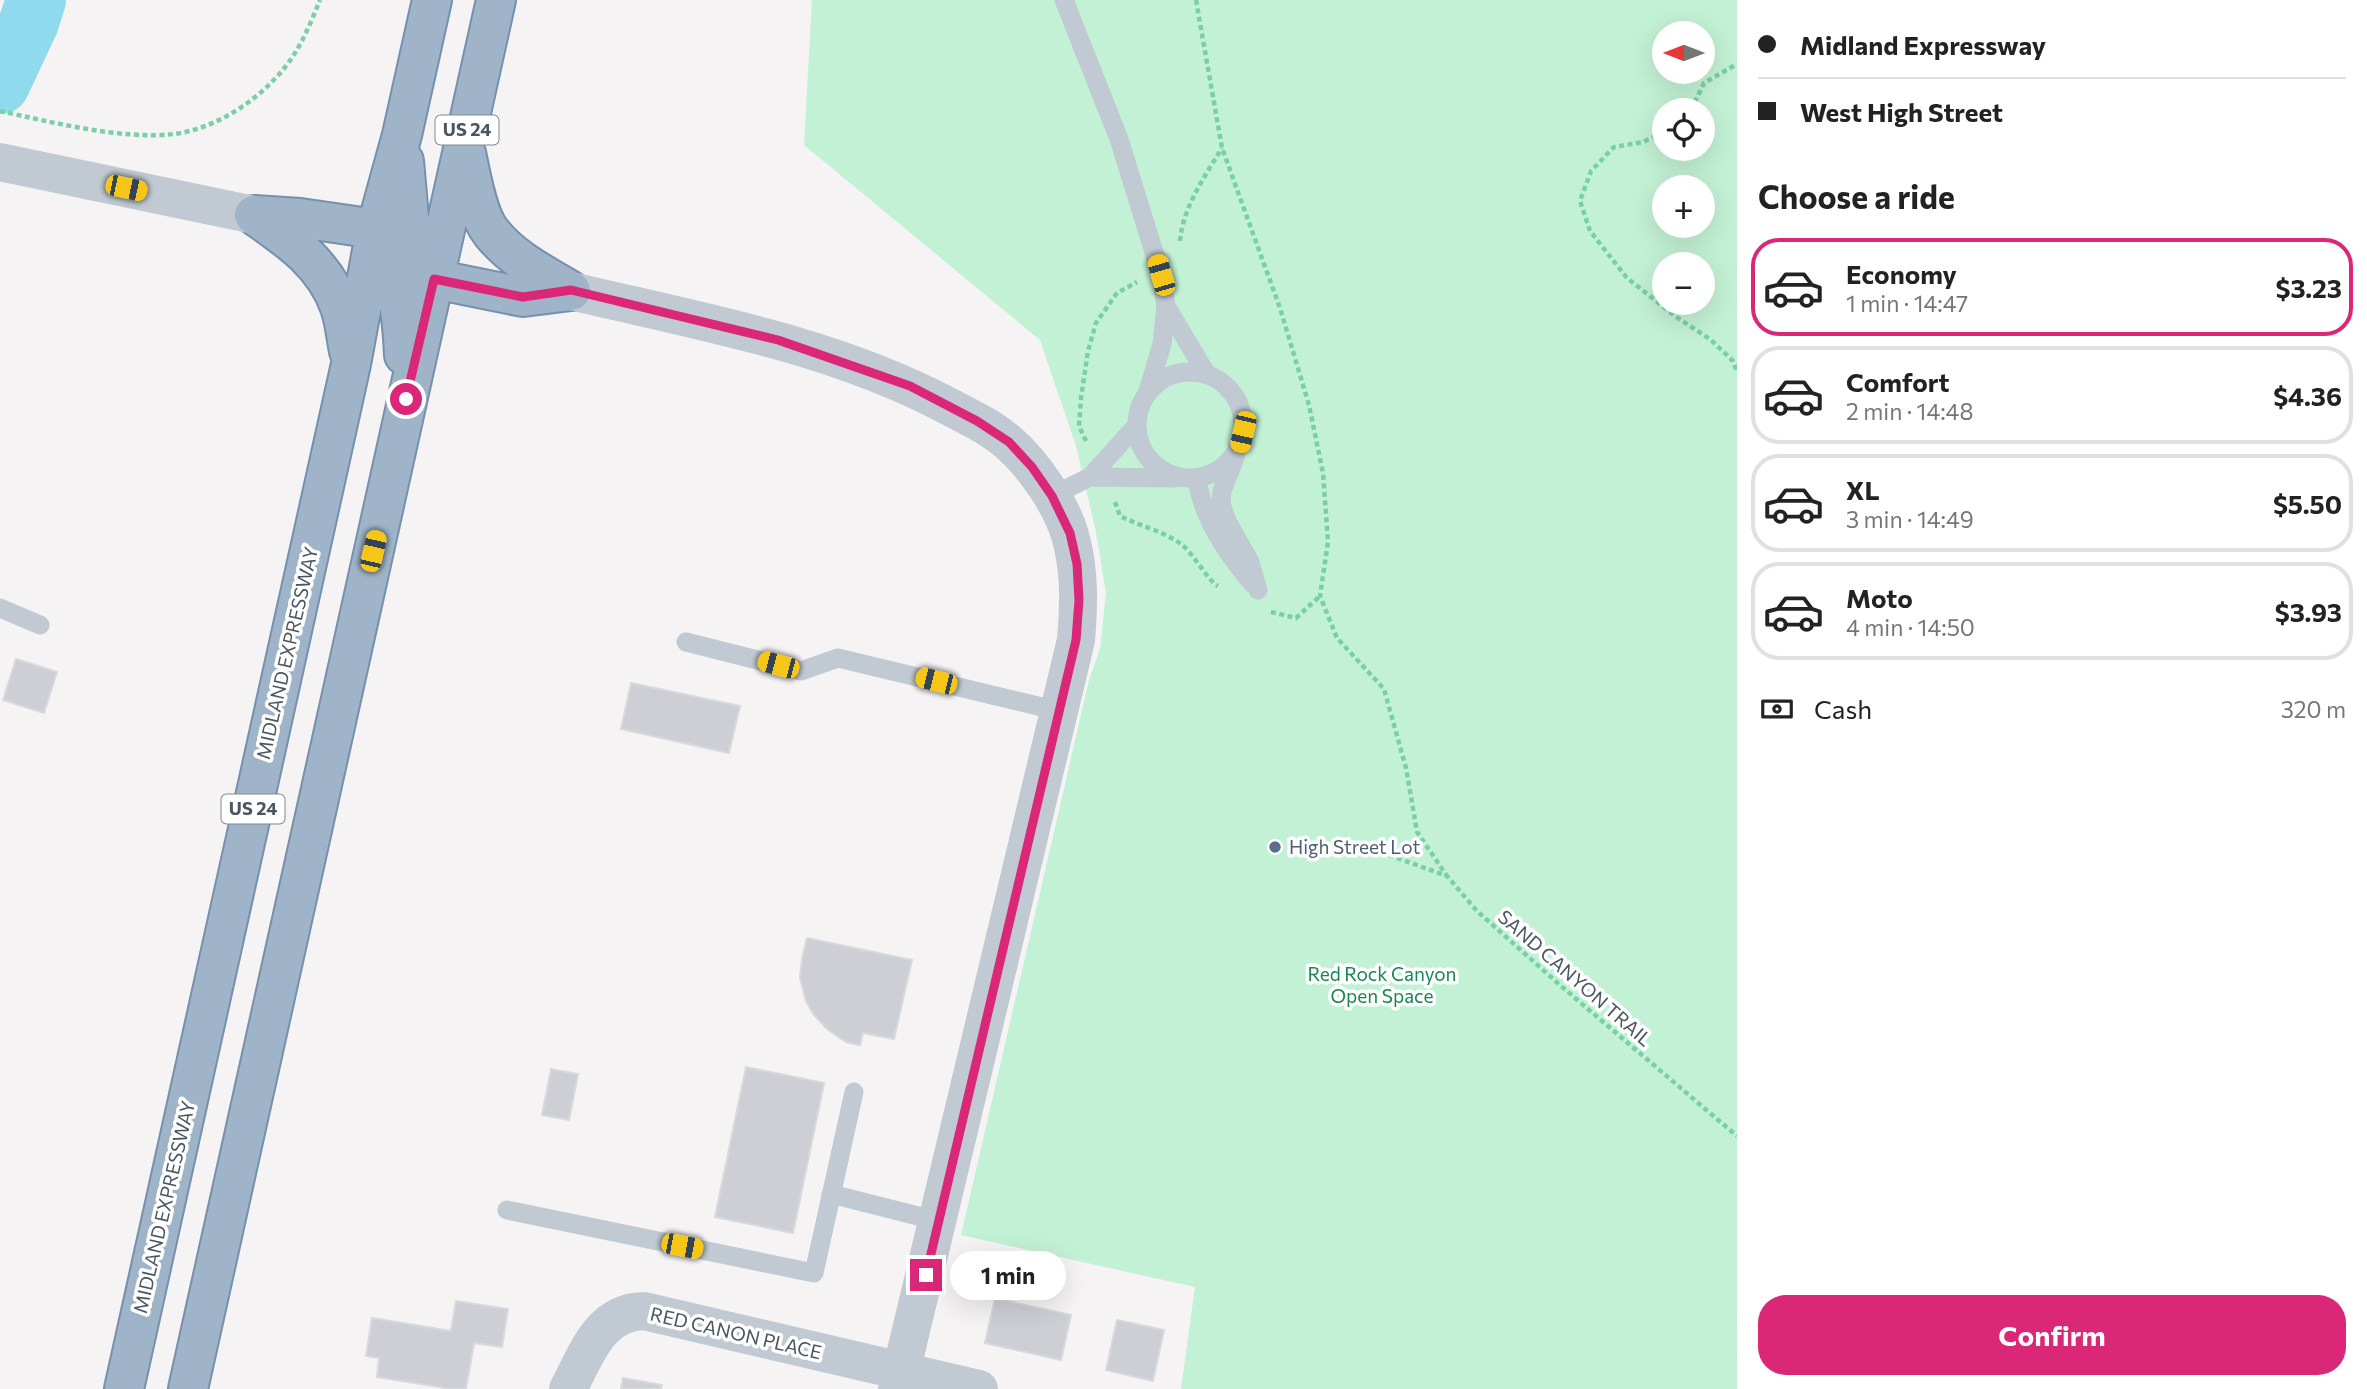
<!DOCTYPE html>
<html lang="en">
<head>
<meta charset="utf-8">
<style>
	body { margin:0; font-family:Commissioner,sans-serif; background:#f2f2f2; color:#222; height:100vh; display:flex; flex-direction:column; font-size:26px; white-space:nowrap }
	* { box-sizing:border-box; margin:0 }
	p { font-size:23px; color:#767676 }
	.icon { flex:none; width:38px; height:38px; fill:none; stroke:currentColor; stroke-width:2; stroke-linecap:round; stroke-linejoin:round }
	.map { position:relative; flex:1; overflow:hidden }
	.side { display:flex; flex-direction:column; background:#fff; width:630px }
	.side>* { flex:none }
	.top-card { display:grid; align-content:center; height:154px; padding:0 21px; background:#fff }
	.needle { width:46px; rotate:270deg }
	.controls { position:absolute; left:1652px; top:21px; display:grid; gap:14px }
	.controls a { display:grid; place-items:center; width:63px; height:63px; border-radius:50%; background:#fff; box-shadow:0 7px 28px #0002; font-size:35px }
	.end { position:absolute; width:32px; height:32px; margin:-16px; border:9px solid #db2777; background:#fff; box-shadow:0 0 0 4px #fff }
	.from { border-radius:50% }
	.bubble { position:absolute; height:49px; border-radius:24px; background:#fff; box-shadow:0 7px 28px #0002; font-size:23px; font-weight:700; line-height:49px; text-align:center }
	.car { position:absolute; width:21px; height:42px; margin:-21px -10px; border-radius:9px; box-shadow:0 0 5px 2px #0007; background:linear-gradient(#f5c518 24%,#345 0 40%,#f5c518 0 76%,#345 0 86%,#f5c518 0) }
	.top-card b { display:flex; align-items:center; gap:24px; height:66px; font-size:26px }
	.top-card b+b { border-top:2px solid #e0e0e0 }
	.top-card i { width:18px; height:18px; background:#222 }
	ul { padding:0; list-style:none }
	li { display:flex; align-items:center; gap:21px; height:98px; margin:0 14px 10px; padding:0 7px; border:4px solid #e0e0e0; border-radius:28px }
	li div { flex:1 }
	li b { display:block; font-size:26px }
	li em { font-style:normal; font-weight:700 }
	li.on { border-color:#db2777 }
	li>.icon { width:63px; height:63px; stroke-width:1.5 }
	h2 { padding:0 21px; font-size:32px; line-height:84px }
	.pay { display:flex; align-items:center; gap:18px; height:77px; padding:0 21px; font-size:26px }
	.pay p { margin-inline-start:auto }
	.cta { display:flex; gap:14px; margin-top:auto; padding:14px 21px }
	.cta a { flex:1; height:80px; border-radius:28px; background:#db2777; color:#fff; font-size:28px; font-weight:700; line-height:80px; text-align:center }
	main { display:flex; flex:1; min-height:0 }
	.map>svg:first-child { display:block }
	.green { fill:#c3f1d5; fill-rule:evenodd }
	.lines { fill:none; stroke-linecap:round; stroke-linejoin:round }
	.river { stroke:#90daee; stroke-width:60 }
	.building { fill:#cdcfd5; stroke:#d7d9de; stroke-width:2 }
	.trunk-casing { stroke:#7690ad; stroke-width:42 }
	.path { stroke:#7ad0a6; stroke-width:4.5; stroke-dasharray:5 3.5; stroke-linecap:butt }
	.service { stroke:#c1cad2; stroke-width:19 }
	.minor { stroke:#c1cad2; stroke-width:38 }
	.trunk { stroke:#9fb4c9; stroke-width:38 }
	.route { stroke:#db2777; stroke-width:9 }
	.service-dot { fill:#5c6f8a; stroke:#fff; stroke-width:2.5 }
	.labels { text-anchor:middle; stroke-width:7; stroke-linejoin:round; paint-order:stroke }
	.shield { fill:#fff; stroke:#808990; stroke-width:2 }
	.shield-label { font-size:18px; font-weight:bold; fill:#4a5661 }
	.street-label { font-size:19px; fill:#4a5661; stroke:#fff }
	.service-label { font-size:19px; fill:#4e5e75; stroke:#fff; text-anchor:start }
	.park-label { font-size:19px; fill:#17864f; stroke:#fff }
</style>
</head>
<body>
<main>
<div class="map">
<svg width="1737" height="1389" viewBox="0 0 1737 1389">
	<rect width="100%" height="100%" fill="#f5f3f3"/>
	<path class="green" d="M812,0h925v1389h-556l14,-102 -234,-52 128,-555 11,-31 6,-56 -10,-61 -20,-86 -36,-106 -236,-195zM1664,33h39v39h-39zM1664,110h39v39h-39zM1664,187h39v39h-39zM1664,264h39v39h-39z"/>
	<g class="lines">
		<path class="river" d="M0,84l29,-62 7,-22"/>
	</g>
	<path class="building" d="M16,659l41,13 -13,41 -41,-13z
		M631,683l109,23 -11,47 -108,-24z
		M807,938l105,22 -18,79 -31,-6 -3,12 -14,-3 -19,-13 -13,-14 -8,-14 -6,-23 2,-19z
		M746,1067l78,16 -31,150 -78,-16z
		M551,1069l27,5 -9,46 -27,-5z
		M995,1298l76,17 -10,45 -76,-17z
		M456,1301l52,8 -6,38 -28,-4 -8,46h-15l-74,-12 2,-19 -13,-2 6,-38 79,13z
		M1117,1320l47,10 -11,51 -47,-11z
		M623,1378l39,7 -1,4h-40z"/>
	<g class="lines">
		<defs>
			<path id="trunk" d="M466,153c5,22 11,62 25,79 21,27 52,42 80,59
				M404,161l5,57 9,37 16,24 89,18 48,-6
				M254,215c36,25 71,49 86,92 5,14 6,30 9,44
				M254,215l46,3 76,11
				M377,231c19,46 25,75 27,124
				M124,1389l227,-1025 25,-135 26,-94 30,-135
				M188,1389l308,-1389"/>
		</defs>
		<use href="#trunk" class="trunk-casing"/>
		<path class="path" d="M1196,0l26,148 58,160 29,97 14,68 5,69 -8,54 17,42 47,51 22,79 11,64 30,44
			M1691,110l13,-27 33,-19
			M0,111c51,11 122,29 174,23 47,-6 96,-41 121,-81 10,-16 18,-36 25,-53
			M1664,132l-21,10 -29,5 -23,24 -11,30 10,30 37,47 48,38 36,24 22,21 4,11
			M1180,241c3,-34 25,-65 42,-93
			M1086,441l-7,-15 2,-28 7,-47 8,-28 21,-30 20,-11
			M1115,502l5,14c20,10 43,15 61,28 13,10 27,37 37,42
			M1271,612l25,6 24,-22
			M1389,855l58,21 30,35 84,75 176,150"/>
		<path class="service" d="M1064,0l55,139 42,136 5,31 -4,38 -14,47
			M1166,306l40,67
			M1137 425a53 53 0 1 1 106 0a53 53 0 1 1-106 0Z
			M1235,458l-13,33 -1,13 6,17 23,41 8,28
			M1090,477l47,-52
			M1197,479c5,38 31,76 56,105
			M1052,496l38,-19 84,1
			M0,608l40,17
			M686,642l115,29 37,-13 221,53
			M831,1194l107,27
			M507,1210l307,63 40,-181"/>
		<path class="minor" d="M0,162l254,53
			M571,291c127,30 259,53 375,114 21,11 45,22 63,38 24,21 52,61 61,92 10,35 9,69 6,105l-179,749
			M568,1389c19,-35 31,-77 76,-78l335,78"/>
		<use href="#trunk" class="trunk"/>
	</g>
	<g class="lines">
		<path class="route" d="M406,399l28,-120 89,18 48,-7 207,50 132,46 67,35 32,21 23,25 20,29 18,37 7,31 2,36 -3,40 -150,635"/>
	</g>
	<circle class="service-dot" cx="1275" cy="847" r="7"/>
	<g class="labels">
		<g class="shield">
			<rect x="435.5" y="115.5" width="63" height="29" rx="5"/>
			<rect x="221.5" y="794.5" width="63" height="29" rx="5"/>
		</g>
		<g class="shield-label">
			<text x="467" y="136">US 24</text>
			<text x="253" y="815">US 24</text>
		</g>
		<g class="street-label">
			<text transform="translate(287 653) rotate(-77)" y="7">MIDLAND EXPRESSWAY</text>
			<text transform="translate(1575 978) rotate(41)" y="7">SAND CANYON TRAIL</text>
			<text transform="translate(164 1207) rotate(-77)" y="7">MIDLAND EXPRESSWAY</text>
			<text transform="translate(736 1333) rotate(13)" y="7">RED CANON PLACE</text>
		</g>
		<g class="service-label">
			<text x="1289" y="854">High Street Lot</text>
		</g>
		<g class="park-label">
			<text x="1382" y="981">Red Rock Canyon<tspan x="1382" dy="22">Open Space</tspan></text>
		</g>
	</g>
</svg>
<div class="controls">
<a><svg class="needle" viewBox="-14 -14 28 28"><path d="M0-13l5 13h-10z" fill="#e53935"/><path d="M0 13l5-13h-10z" fill="#767676"/></svg></a>
<a><svg class="icon" aria-label="locate" viewBox="0 0 24 24"><circle cx="12" cy="12" r="6"/><path d="M12 2v4M12 18v4M2 12h4M18 12h4"/></svg></a>
<a>+</a>
<a>−</a>
</div>
<i class="end from" style="left:406px;top:399px"></i>
<i class="end" style="left:926px;top:1275px"></i>
<div class="bubble" style="left:950px;top:1251px;width:116px">1 min</div>
<i class="car" style="left:126px;top:188px;rotate:102deg"></i>
<i class="car" style="left:1161px;top:275px;rotate:344deg"></i>
<i class="car" style="left:1243px;top:432px;rotate:193deg"></i>
<i class="car" style="left:373px;top:551px;rotate:13deg"></i>
<i class="car" style="left:778px;top:665px;rotate:285deg"></i>
<i class="car" style="left:936px;top:681px;rotate:284deg"></i>
<i class="car" style="left:682px;top:1246px;rotate:101deg"></i>
</div>
<section class="side">
<div class="top-card">
<b><i class="from"></i>Midland Expressway</b>
<b><i></i>West High Street</b>
</div>
<h2>Choose a ride</h2>
<ul>
<li class="on"><svg class="icon" aria-label="car" viewBox="0 0 24 24"><path d="M5 17H2v-5l4-1 3-4h7l3 4 3 1v5h-3M9 17h6M6 11h13"/><circle cx="7" cy="17" r="2"/><circle cx="17" cy="17" r="2"/></svg><div><b>Economy</b><p>1 min · 14:47</p></div><em>$3.23</em></li>
<li><svg class="icon" aria-label="car" viewBox="0 0 24 24"><path d="M5 17H2v-5l4-1 3-4h7l3 4 3 1v5h-3M9 17h6M6 11h13"/><circle cx="7" cy="17" r="2"/><circle cx="17" cy="17" r="2"/></svg><div><b>Comfort</b><p>2 min · 14:48</p></div><em>$4.36</em></li>
<li><svg class="icon" aria-label="car" viewBox="0 0 24 24"><path d="M5 17H2v-5l4-1 3-4h7l3 4 3 1v5h-3M9 17h6M6 11h13"/><circle cx="7" cy="17" r="2"/><circle cx="17" cy="17" r="2"/></svg><div><b>XL</b><p>3 min · 14:49</p></div><em>$5.50</em></li>
<li><svg class="icon" aria-label="car" viewBox="0 0 24 24"><path d="M5 17H2v-5l4-1 3-4h7l3 4 3 1v5h-3M9 17h6M6 11h13"/><circle cx="7" cy="17" r="2"/><circle cx="17" cy="17" r="2"/></svg><div><b>Moto</b><p>4 min · 14:50</p></div><em>$3.93</em></li>
</ul>
<div class="pay"><svg class="icon" aria-label="cash" viewBox="0 0 24 24"><path d="M3 7h18v10H3z"/><circle cx="12" cy="12" r="2"/></svg>Cash<p>320 m</p></div>
<div class="cta"><a>Confirm</a></div>
</section>
</main>
</body>
</html>
